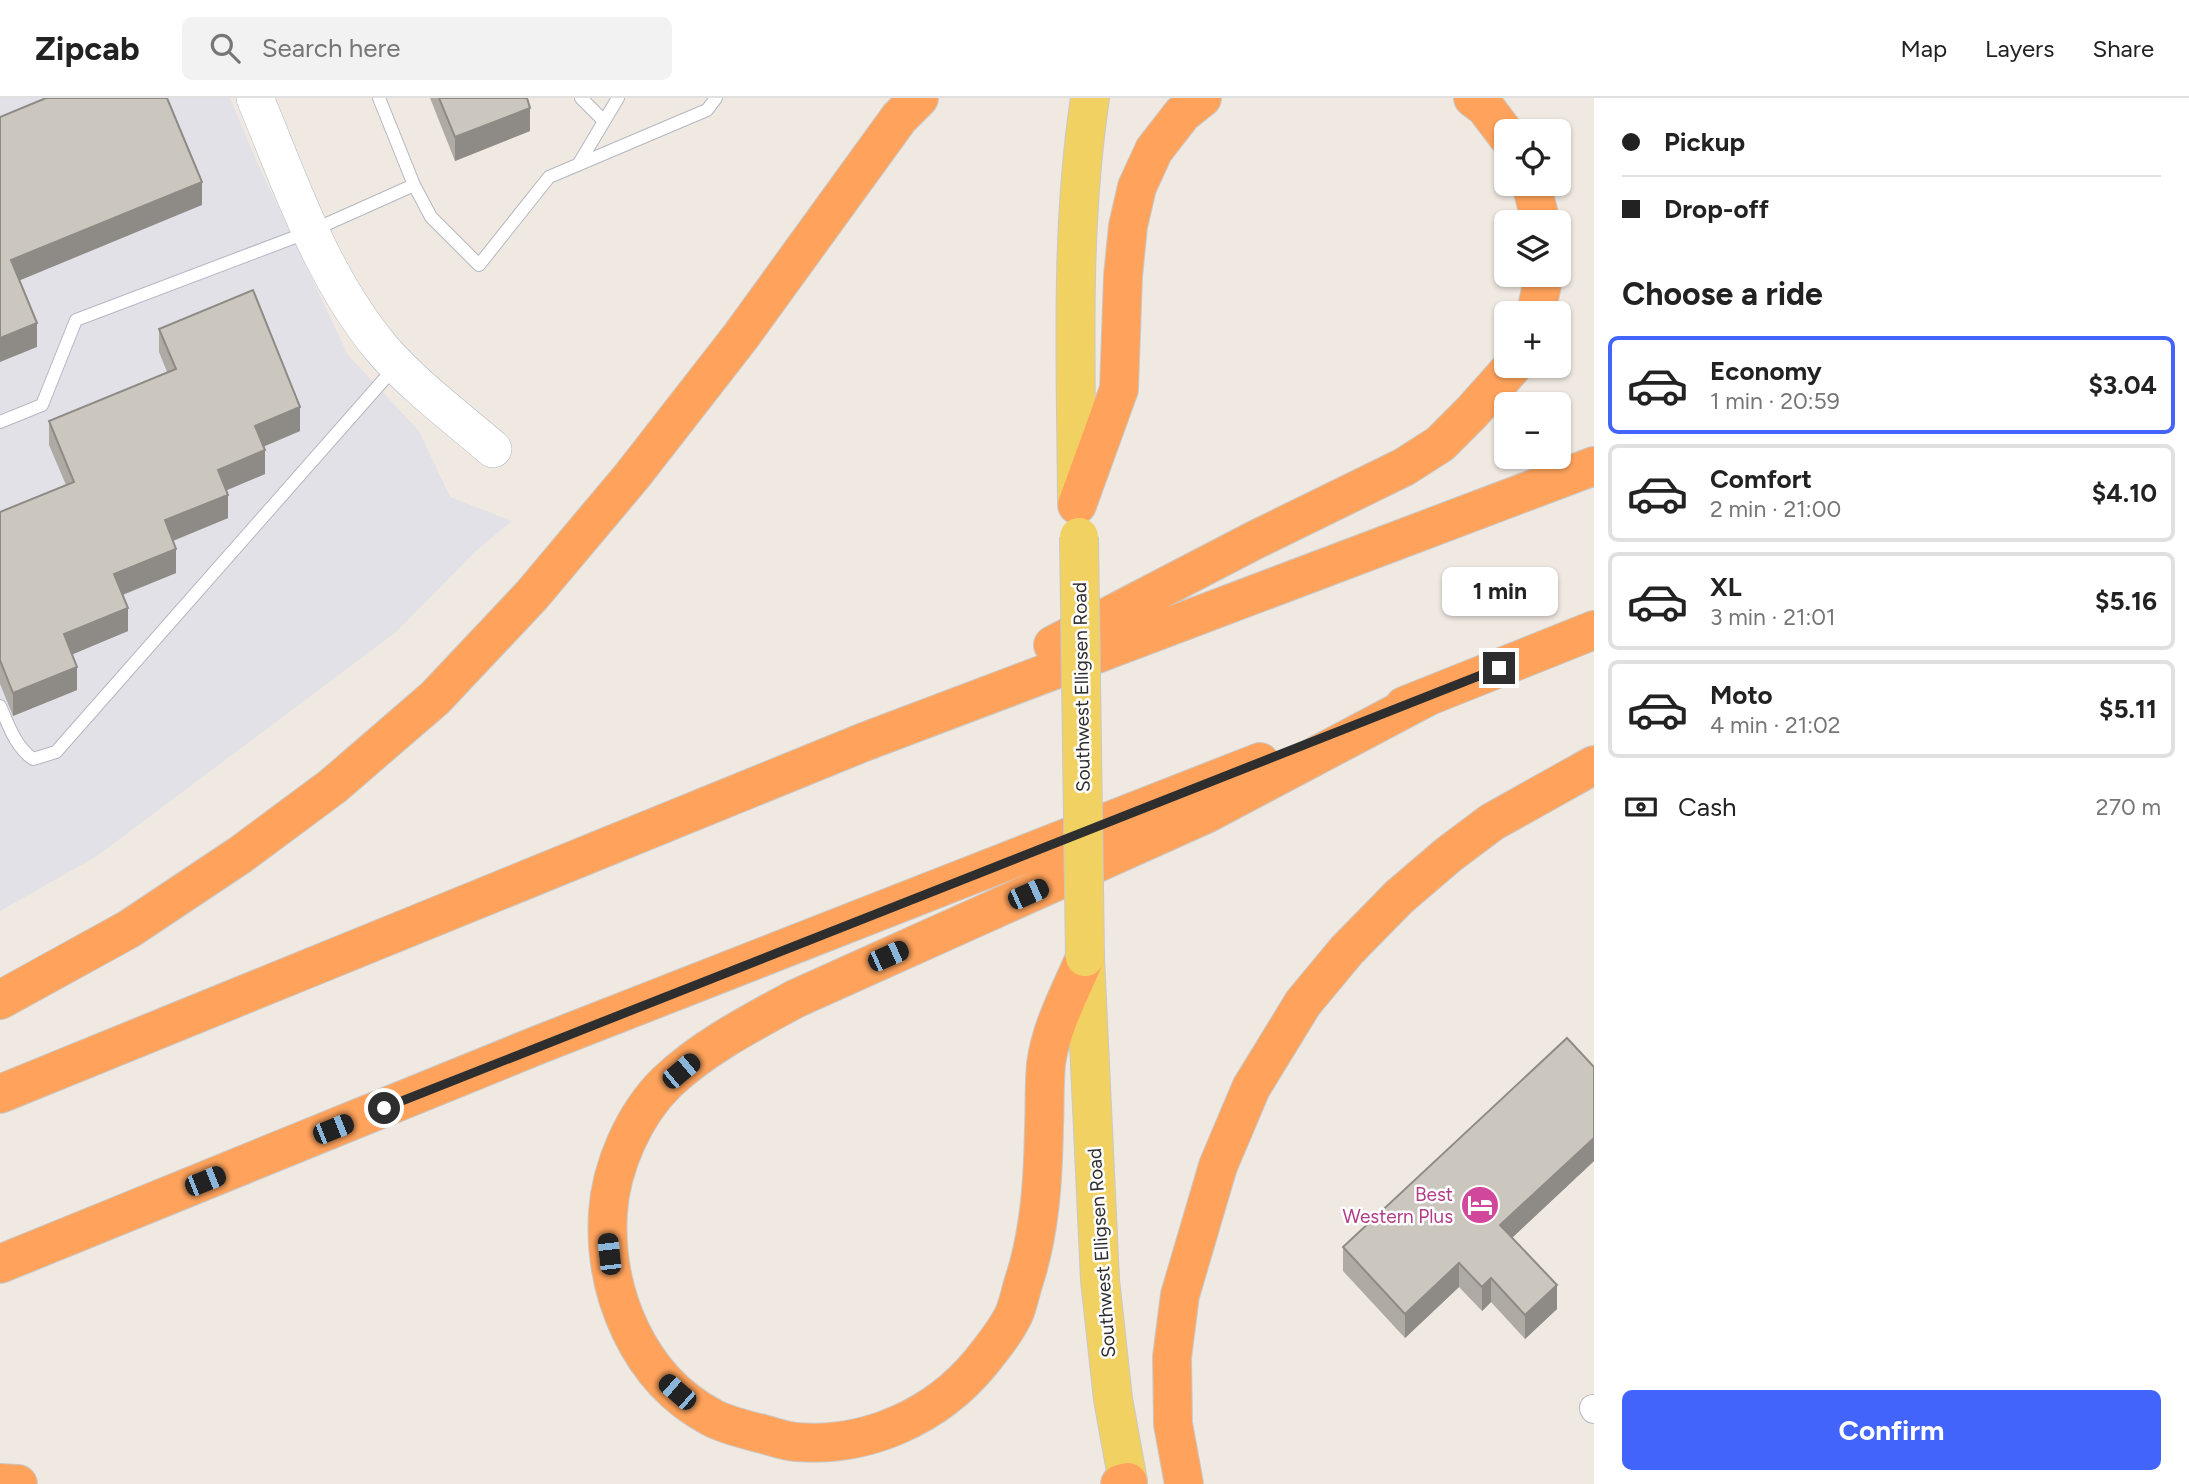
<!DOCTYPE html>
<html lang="en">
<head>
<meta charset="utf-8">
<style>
	body { margin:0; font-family:Figtree,sans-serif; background:#f2f2f2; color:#222; height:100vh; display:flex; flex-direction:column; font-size:26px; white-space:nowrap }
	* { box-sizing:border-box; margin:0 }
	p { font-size:23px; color:#767676 }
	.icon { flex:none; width:38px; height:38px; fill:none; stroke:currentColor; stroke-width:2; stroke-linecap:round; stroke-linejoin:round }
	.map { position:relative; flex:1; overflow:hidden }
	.details { display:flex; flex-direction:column; background:#fff; width:595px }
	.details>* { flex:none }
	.banner { display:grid; align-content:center; height:154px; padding:0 28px; background:#fff }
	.fabs { position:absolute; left:1494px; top:21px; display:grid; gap:14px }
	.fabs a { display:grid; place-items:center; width:77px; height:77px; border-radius:10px; background:#fff; box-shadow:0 2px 5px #0004; font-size:35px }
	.end { position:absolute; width:32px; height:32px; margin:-16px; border:9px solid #2e2e2e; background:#fff; box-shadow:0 0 0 4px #fff }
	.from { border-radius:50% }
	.bubble { position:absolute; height:49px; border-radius:10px; background:#fff; box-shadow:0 2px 5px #0004; font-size:23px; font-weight:700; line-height:49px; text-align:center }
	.car { position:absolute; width:21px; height:42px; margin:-21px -10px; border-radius:9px; box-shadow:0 0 5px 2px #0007; background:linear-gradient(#222 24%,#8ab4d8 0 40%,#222 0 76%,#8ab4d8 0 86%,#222 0) }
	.banner b { display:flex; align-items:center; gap:24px; height:66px; font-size:26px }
	.banner b+b { border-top:2px solid #e0e0e0 }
	.banner i { width:18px; height:18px; background:#222 }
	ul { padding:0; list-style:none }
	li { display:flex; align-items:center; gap:21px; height:98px; margin:0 14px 10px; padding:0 14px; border:4px solid #e0e0e0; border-radius:10px }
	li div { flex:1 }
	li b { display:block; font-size:26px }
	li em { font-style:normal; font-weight:700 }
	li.current { border-color:#4264fb }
	li>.icon { width:63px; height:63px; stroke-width:1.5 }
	h2 { padding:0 28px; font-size:32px; line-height:84px }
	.pay { display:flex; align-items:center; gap:18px; height:77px; padding:0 28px; font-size:26px }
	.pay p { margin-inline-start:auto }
	.button { display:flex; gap:14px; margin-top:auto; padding:14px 28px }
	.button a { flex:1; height:80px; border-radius:10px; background:#4264fb; color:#fff; font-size:28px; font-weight:700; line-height:80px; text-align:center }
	header { display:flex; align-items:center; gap:42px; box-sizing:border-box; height:98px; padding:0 35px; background:#fff; border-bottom:2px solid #e0e0e0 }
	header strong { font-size:33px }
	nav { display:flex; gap:38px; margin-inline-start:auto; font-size:24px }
	.search { width:490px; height:63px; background:#f2f2f2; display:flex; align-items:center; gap:18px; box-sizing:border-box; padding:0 24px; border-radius:10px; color:#767676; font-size:26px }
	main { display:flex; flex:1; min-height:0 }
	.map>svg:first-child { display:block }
	.industrial { fill:#e3e1e8 }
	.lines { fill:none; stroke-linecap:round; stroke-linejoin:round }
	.lane-casing { stroke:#b4b7c1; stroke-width:14 }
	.street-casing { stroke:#b4b7c1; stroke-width:28 }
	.secondary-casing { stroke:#b4b7c1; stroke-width:38 }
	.primary-casing { stroke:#c9c9c9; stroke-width:40 }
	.highway-casing { stroke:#c9c9c9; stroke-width:40 }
	.lane { stroke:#fff; stroke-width:12 }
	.street { stroke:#fff; stroke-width:26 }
	.secondary { stroke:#fff; stroke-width:37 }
	.primary { stroke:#f2d163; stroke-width:38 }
	.highway { stroke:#ffa35c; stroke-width:38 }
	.primary-bridge-casing { stroke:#c9c9c9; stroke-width:40; stroke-linecap:butt }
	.primary-bridge { stroke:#f2d163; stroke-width:38 }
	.wall { fill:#afaba4 }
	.shaded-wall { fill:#8e8b86 }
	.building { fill:#cbc7bf; stroke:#8e8b86; stroke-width:2 }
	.route { stroke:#2e2e2e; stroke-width:9 }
	.labels { text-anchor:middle; stroke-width:5; stroke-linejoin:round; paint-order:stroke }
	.street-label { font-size:19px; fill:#2e2e2e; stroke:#fff }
	.hotel-label { font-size:19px; fill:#b23c85; stroke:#fff; text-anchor:end }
</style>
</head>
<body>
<header>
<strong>Zipcab</strong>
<div class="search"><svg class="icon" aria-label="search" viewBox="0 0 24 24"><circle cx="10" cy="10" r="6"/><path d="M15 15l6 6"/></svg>Search here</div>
<nav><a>Map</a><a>Layers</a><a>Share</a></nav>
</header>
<main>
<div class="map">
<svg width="1594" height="1386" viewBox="0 0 1594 1386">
	<rect width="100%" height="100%" fill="#efe9e1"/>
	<path class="industrial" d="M0,0h230l26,62 92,195 71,76 31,66 62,24 -36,30 -80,81 -299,224 -97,55z"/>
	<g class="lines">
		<defs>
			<path id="lane" d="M379,0l35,87 17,32 48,48 70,-88 158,-67 9,-12
				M581,0l23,23
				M578,67l40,-67
				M0,324l42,-17 34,-85 235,-89 103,-46
				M0,608c9,20 15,40 33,53l23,-7 339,-385"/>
			<path id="street" d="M1593,1310l1,2"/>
			<path id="secondary" d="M255,0c36,86 66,178 127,251 32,37 74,68 111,100"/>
			<path id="primary" d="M1077,402c-1,-134 -7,-269 13,-402
				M1085,859l15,323 13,119 15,83"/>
			<path id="highway" d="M1473,0l12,9 22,29
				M1531,86l10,38
				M1536,215l8,-38
				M1077,407l42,-116 4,-113 5,-50 9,-39 17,-37 28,-36 20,-16
				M1053,547l202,-105 149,-73 36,-23 32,-32 41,-46
				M1404,608l190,-76
				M1085,859c-14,34 -34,69 -39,107 -2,20 -1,42 -2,63 -1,54 -4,106 -21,157 -3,10 -5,21 -9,30 -8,17 -21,33 -33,48 -44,54 -114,86 -185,80 -12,-1 -25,-6 -37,-9 -15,-4 -34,-8 -48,-16 -73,-39 -108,-125 -103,-205 3,-45 26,-98 59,-130 37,-35 84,-59 128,-83l411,-185 221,-117
				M0,902l129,-71 111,-74 93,-69 102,-88 97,-103 100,-119 109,-140 158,-218 20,-20
				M0,996l864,-352 730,-276
				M0,1166l538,-219 722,-283
				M0,1385l18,1
				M1120,1386l8,-2
				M1184,1386l-11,-60 -1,-67 8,-62 38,-129 33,-78 52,-85 44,-53 52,-53 49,-42 44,-33 102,-57"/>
		</defs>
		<use href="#lane" class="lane-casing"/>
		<use href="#street" class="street-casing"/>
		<use href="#secondary" class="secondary-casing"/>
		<use href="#primary" class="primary-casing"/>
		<use href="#highway" class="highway-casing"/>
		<use href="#lane" class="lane"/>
		<use href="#street" class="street"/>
		<use href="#secondary" class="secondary"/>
		<use href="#primary" class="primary"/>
		<use href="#highway" class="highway"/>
		<defs>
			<path id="primary-bridge" d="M1079,439l6,420"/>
		</defs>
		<use href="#primary-bridge" class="primary-bridge-casing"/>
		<use href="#primary-bridge" class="primary-bridge"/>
	</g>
	<path class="wall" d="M430,0h97l3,33 -75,30z
		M159,231l141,102 -37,16 2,27 -39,16 2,28 -55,23 3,32 -53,22 5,36 -56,23 5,36 -64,26 -13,-32v-172l66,-27 -17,-40v-24l118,-49 -8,-20z
		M1594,969v94l-82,77 45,71 -32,30 -34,-37 -9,9 -23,-24 -54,51 -62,-67v-24z"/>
	<path class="shaded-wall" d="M530,10v23l-75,30v-24z
		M202,84v23l-191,79v-24z
		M37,225v24l-37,15v-24z
		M300,309v24l-45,19v-24z
		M265,352v24l-47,20v-24z
		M228,397v23l-63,26v-24z
		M176,451v24l-62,25v-24z
		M128,510v23l-64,27v-24z
		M77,569v23l-64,26v-23z
		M1594,1040v23l-94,88v-24z
		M1459,1165v24l-54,51v-24z
		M1491,1180v24l-9,9v-24z
		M1557,1187v24l-32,30v-24z"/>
	<path class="building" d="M46,0h121l35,84 -191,78 26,63 -37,15v-221z
		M439,0h88l3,10 -75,29z
		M253,192l47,117 -45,19 10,24 -47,20 10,25 -63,25 11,29 -62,25 14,34 -64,26 13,33 -64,26 -13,-33v-148l74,-30 -25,-61 127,-52 -17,-40z
		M1567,940l27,29v71l-94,87 57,60 -32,30 -34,-37 -9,9 -23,-24 -54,51 -62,-67z"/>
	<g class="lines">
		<path class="route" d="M384,1010l1115,-440"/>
	</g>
	<defs>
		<symbol id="hotel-disc" viewBox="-11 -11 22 22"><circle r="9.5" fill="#d1479c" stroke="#fff"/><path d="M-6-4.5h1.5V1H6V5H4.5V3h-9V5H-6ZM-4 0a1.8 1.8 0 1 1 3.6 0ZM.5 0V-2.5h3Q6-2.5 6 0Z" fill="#fff"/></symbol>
	</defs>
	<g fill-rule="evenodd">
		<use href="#hotel-disc" x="1458" y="1085" width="44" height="44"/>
	</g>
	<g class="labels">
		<g class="street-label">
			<text transform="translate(1081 589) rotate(-91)" y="7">Southwest Elligsen Road</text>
			<text transform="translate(1101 1155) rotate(-94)" y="7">Southwest Elligsen Road</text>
		</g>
		<g class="hotel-label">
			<text x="1453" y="1103">Best<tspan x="1453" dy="22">Western Plus</tspan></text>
		</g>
	</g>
</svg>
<div class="fabs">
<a><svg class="icon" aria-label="locate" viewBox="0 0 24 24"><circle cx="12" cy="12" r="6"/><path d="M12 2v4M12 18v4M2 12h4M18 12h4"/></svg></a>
<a><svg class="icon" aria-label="layers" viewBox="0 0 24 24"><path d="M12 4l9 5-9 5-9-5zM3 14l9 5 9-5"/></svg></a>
<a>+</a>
<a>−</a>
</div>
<i class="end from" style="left:384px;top:1010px"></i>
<i class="end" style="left:1499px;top:570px"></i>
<div class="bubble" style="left:1442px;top:469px;width:116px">1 min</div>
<i class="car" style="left:1028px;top:796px;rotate:66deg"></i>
<i class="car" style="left:888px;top:858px;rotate:66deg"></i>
<i class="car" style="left:681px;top:973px;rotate:50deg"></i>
<i class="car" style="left:333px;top:1031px;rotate:68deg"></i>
<i class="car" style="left:205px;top:1083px;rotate:68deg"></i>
<i class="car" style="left:609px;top:1156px;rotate:354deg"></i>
<i class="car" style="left:677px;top:1294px;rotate:311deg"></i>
</div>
<section class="details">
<div class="banner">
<b><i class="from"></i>Pickup</b>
<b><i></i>Drop-off</b>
</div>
<h2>Choose a ride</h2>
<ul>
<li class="current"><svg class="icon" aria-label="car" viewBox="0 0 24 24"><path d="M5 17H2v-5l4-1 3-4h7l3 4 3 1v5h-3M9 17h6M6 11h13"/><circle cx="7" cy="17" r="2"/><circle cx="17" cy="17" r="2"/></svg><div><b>Economy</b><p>1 min · 20:59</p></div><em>$3.04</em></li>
<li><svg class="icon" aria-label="car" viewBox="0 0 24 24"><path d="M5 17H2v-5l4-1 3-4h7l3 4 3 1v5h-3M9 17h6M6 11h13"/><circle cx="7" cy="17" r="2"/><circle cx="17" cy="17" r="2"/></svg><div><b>Comfort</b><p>2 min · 21:00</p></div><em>$4.10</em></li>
<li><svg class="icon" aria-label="car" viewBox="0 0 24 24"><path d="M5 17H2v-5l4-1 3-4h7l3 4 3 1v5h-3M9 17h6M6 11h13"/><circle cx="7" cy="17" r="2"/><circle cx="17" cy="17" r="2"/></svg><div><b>XL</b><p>3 min · 21:01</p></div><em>$5.16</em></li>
<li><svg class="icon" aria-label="car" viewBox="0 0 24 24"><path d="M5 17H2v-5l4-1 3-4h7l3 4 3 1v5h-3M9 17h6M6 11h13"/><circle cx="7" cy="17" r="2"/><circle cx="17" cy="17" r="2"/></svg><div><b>Moto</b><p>4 min · 21:02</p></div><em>$5.11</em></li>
</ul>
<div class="pay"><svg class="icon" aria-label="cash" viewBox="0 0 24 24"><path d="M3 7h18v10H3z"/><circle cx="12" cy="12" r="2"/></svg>Cash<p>270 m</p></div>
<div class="button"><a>Confirm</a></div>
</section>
</main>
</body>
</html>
